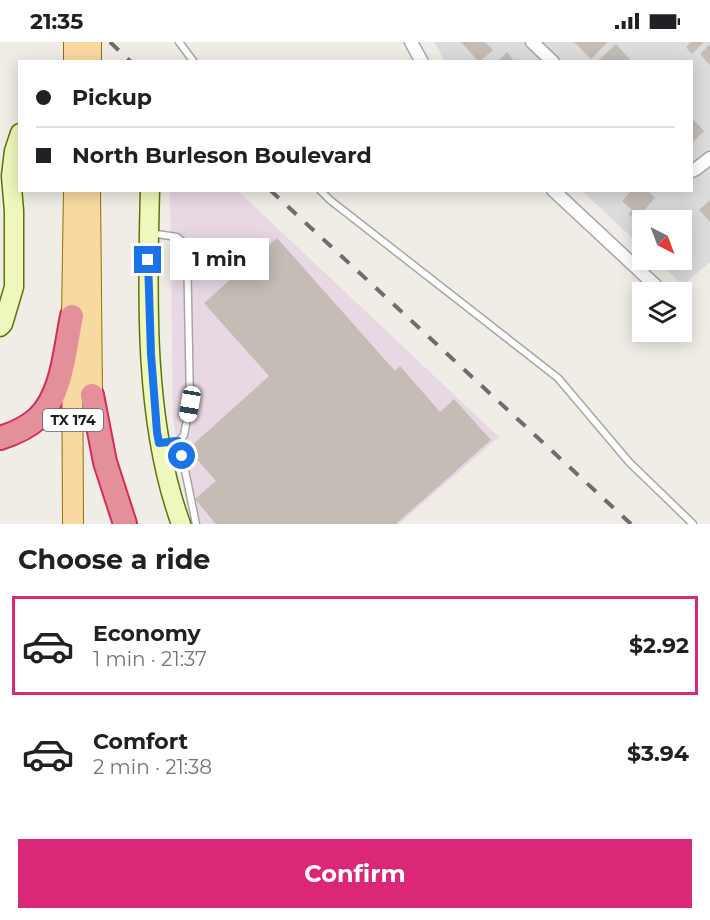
<!DOCTYPE html>
<html lang="en">
<head>
<meta charset="utf-8">
<style>
	body { margin:0; font-family:Montserrat,sans-serif; background:#f2f2f2; color:#202124; height:100vh; display:flex; flex-direction:column; font-size:22px; white-space:nowrap }
	* { box-sizing:border-box; margin:0 }
	p { font-size:20px; color:#757577 }
	.icon { flex:none; width:33px; height:33px; fill:none; stroke:currentColor; stroke-width:2; stroke-linecap:round; stroke-linejoin:round }
	.map { position:relative; height:482px; overflow:hidden }
	.sheet { display:flex; flex-direction:column; background:#fff; flex:1 }
	.sheet>* { flex:none }
	.banner { position:absolute; left:18px; top:18px; width:675px; height:132px; border-radius:0px; box-shadow:0 3px 15px #0003; display:grid; align-content:center; height:132px; padding:0 18px; background:#fff }
	.needle { width:39px; rotate:138deg }
	.fabs { position:absolute; left:632px; top:168px; display:grid; gap:12px }
	.fabs a { display:grid; place-items:center; width:60px; height:60px; border-radius:0px; background:#fff; box-shadow:0 3px 15px #0003; font-size:30px }
	.end { position:absolute; width:27px; height:27px; margin:-14px; border:8px solid #1a73e8; background:#fff; box-shadow:0 0 0 3px #fff }
	.from { border-radius:50% }
	.bubble { position:absolute; height:42px; border-radius:0px; background:#fff; box-shadow:0 3px 15px #0003; font-size:20px; font-weight:700; line-height:42px; text-align:center }
	.car { position:absolute; width:18px; height:36px; margin:-18px -9px; border-radius:8px; box-shadow:0 0 4px 2px #0007; background:linear-gradient(#fff 24%,#345 0 40%,#fff 0 76%,#345 0 86%,#fff 0) }
	.banner b { display:flex; align-items:center; gap:21px; height:57px; font-size:22px }
	.banner b+b { border-top:2px solid #e0e0e0 }
	.banner i { width:15px; height:15px; background:#202124 }
	ul { padding:0; list-style:none }
	li { display:flex; align-items:center; gap:18px; height:99px; margin:0 12px 9px; padding:0 6px; border:3px solid transparent; border-radius:0px }
	li div { flex:1 }
	li b { display:block; font-size:22px }
	li em { font-style:normal; font-weight:700 }
	li.selected { border-color:#db2777 }
	li>.icon { width:54px; height:54px; stroke-width:1.5 }
	h2 { padding:0 18px; font-size:27px; line-height:72px }
	.cta { display:flex; gap:12px; margin-top:auto; padding:12px 18px }
	.cta a { flex:1; height:69px; border-radius:0px; background:#db2777; color:#fff; font-size:24px; font-weight:700; line-height:69px; text-align:center }
	.status { display:flex; justify-content:space-between; align-items:center; height:42px; padding:0 30px; background:#fff; direction:ltr }
	.status svg { height:16px; fill:currentColor }
	.map>svg:first-child { display:block }
	.residential { fill:#dddcdc }
	.industrial { fill:#e8d8e4 }
	.building { fill:#c4bcb5 }
	.lines { fill:none; stroke-linecap:round; stroke-linejoin:round }
	.service-casing { stroke:#a6a6a6; stroke-width:9 }
	.minor-casing { stroke:#a6a6a6; stroke-width:15 }
	.secondary-casing { stroke:#607309; stroke-width:21 }
	.primary-casing { stroke:#956f05; stroke-width:22 }
	.motorway-casing { stroke:#d52c5a; stroke-width:26 }
	.service { stroke:#fff; stroke-width:6 }
	.minor { stroke:#fff; stroke-width:12 }
	.secondary { stroke:#f0f7bc; stroke-width:18 }
	.primary { stroke:#f8d9a2; stroke-width:20 }
	.motorway { stroke:#e4909a; stroke-width:22 }
	.rail { stroke:#6d6d6d; stroke-width:4; stroke-dasharray:12 12; stroke-linecap:butt }
	.route { stroke:#1a73e8; stroke-width:8 }
	.labels { text-anchor:middle; stroke-width:4.5; stroke-linejoin:round; paint-order:stroke }
	.shield { fill:#fff; stroke:#626262; stroke-width:1.5 }
	.shield-label { font-size:14px; font-weight:bold; fill:#1f1f1f }
</style>
</head>
<body>
<div class="status"><b>21:35</b><svg viewBox="0 0 49 12"><path d="M0 12V9h3v3zM5 12V6h3v6zM10 12V3h3v9zM15 12V0h3v12zM26 1h20v11H26zM47 4h2v5h-2z"/></svg></div>
<div class="map">
<svg width="710" height="482" viewBox="0 0 710 482">
	<rect width="100%" height="100%" fill="#efede6"/>
	<path class="residential" d="M434,0h276v220l-27,23 -27,-25h25v-40h-39v27l-60,-56 110,-1v-128l-247,-1z"/>
	<path class="industrial" d="M170,149h68l261,246 -100,87h-204l-9,-23 -13,-82z"/>
	<path class="building" d="M461,0h24l8,8 -14,12z
		M574,0h34l-17,17z
		M691,0h13l-12,12 -6,-7z
		M616,2l16,18h-35z
		M710,2v21l-10,-11z
		M507,10l8,10h-18z
		M692,76l12,13 -12,12z
		M632,148h15l8,8 -20,22 -7,-6 4,-4 -10,-9z
		M710,158v22l-11,-12z
		M666,168l12,1v7l14,1 -2,16h-9v-15h-16z
		M277,196l118,133 5,-5 40,46 14,-13 37,41 -95,84h-180l-21,-25 21,-18 -28,-32 81,-73 -65,-73z"/>
	<g class="lines">
		<defs>
			<path id="service" d="M179,0l15,20
				M320,148l10,10 228,178 71,84 64,62
				M150,191l27,4 10,8 3,159 -6,31 -5,6
				M162,401l17,-2 17,83"/>
			<path id="minor" d="M411,0l11,20
				M532,0l21,20
				M692,129l4,-2 14,-11
				M553,148l103,96"/>
			<path id="secondary" d="M150,148c-3,107 -6,234 31,334
				M0,285l3,-3 11,-37v-76l-3,-35 3,-25 6,-18"/>
			<path id="primary" d="M74,20v-20
				M91,20v-20
				M90,148l2,205
				M73,482l-1,-208 2,-126"/>
			<path id="motorway" d="M92,353l13,67 20,62
				M0,396c13,-4 27,-10 38,-20 25,-24 27,-69 34,-102"/>
		</defs>
		<use href="#service" class="service-casing"/>
		<use href="#minor" class="minor-casing"/>
		<use href="#secondary" class="secondary-casing"/>
		<use href="#primary" class="primary-casing"/>
		<use href="#motorway" class="motorway-casing"/>
		<use href="#service" class="service"/>
		<use href="#minor" class="minor"/>
		<use href="#secondary" class="secondary"/>
		<use href="#primary" class="primary"/>
		<use href="#motorway" class="motorway"/>
		<path class="rail" d="M110,0l21,20
			M270,148l361,334"/>
	</g>
	<g class="lines">
		<path class="route" d="M148,218l3,94 6,78 2,11 19,-2 4,15"/>
	</g>
	<g class="labels">
		<rect class="shield" x="43" y="367" width="60" height="22" rx="4.5"/>
		<g class="shield-label">
			<text x="73" y="383">TX 174</text>
		</g>
	</g>
</svg>
<div class="fabs">
<a><svg class="needle" viewBox="-14 -14 28 28"><path d="M0-13l5 13h-10z" fill="#e53935"/><path d="M0 13l5-13h-10z" fill="#757577"/></svg></a>
<a><svg class="icon" aria-label="layers" viewBox="0 0 24 24"><path d="M12 4l9 5-9 5-9-5zM3 14l9 5 9-5"/></svg></a>
</div>
<i class="end from" style="left:182px;top:414px"></i>
<i class="end" style="left:148px;top:218px"></i>
<div class="bubble" style="left:170px;top:196px;width:99px">1 min</div>
<i class="car" style="left:190px;top:362px;rotate:190deg"></i>
<div class="banner">
<b><i class="from"></i>Pickup</b>
<b><i></i>North Burleson Boulevard</b>
</div>
</div>
<section class="sheet">
<h2>Choose a ride</h2>
<ul>
<li class="selected"><svg class="icon" aria-label="car" viewBox="0 0 24 24"><path d="M5 17H2v-5l4-1 3-4h7l3 4 3 1v5h-3M9 17h6M6 11h13"/><circle cx="7" cy="17" r="2"/><circle cx="17" cy="17" r="2"/></svg><div><b>Economy</b><p>1 min · 21:37</p></div><em>$2.92</em></li>
<li><svg class="icon" aria-label="car" viewBox="0 0 24 24"><path d="M5 17H2v-5l4-1 3-4h7l3 4 3 1v5h-3M9 17h6M6 11h13"/><circle cx="7" cy="17" r="2"/><circle cx="17" cy="17" r="2"/></svg><div><b>Comfort</b><p>2 min · 21:38</p></div><em>$3.94</em></li>
</ul>
<div class="cta"><a>Confirm</a></div>
</section>
</body>
</html>
